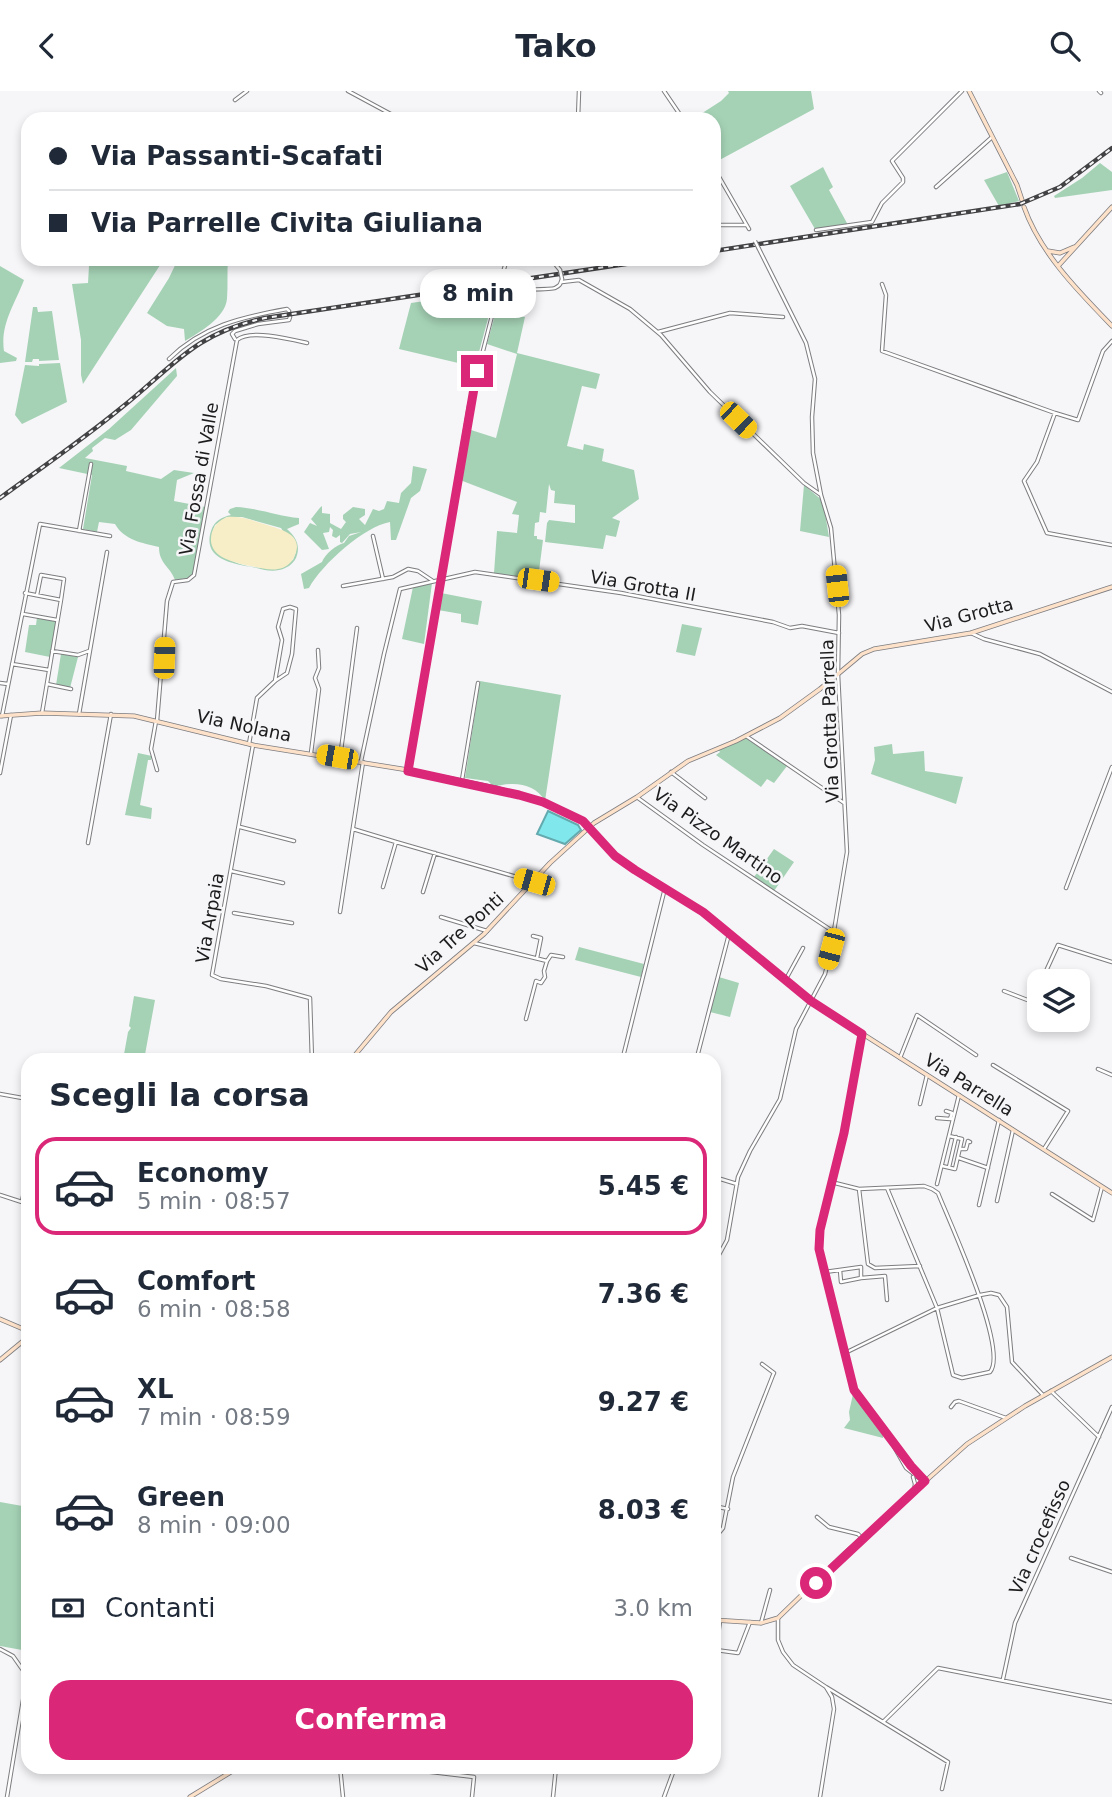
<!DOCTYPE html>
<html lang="it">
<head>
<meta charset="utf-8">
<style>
	body { margin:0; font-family:"DejaVu Sans",sans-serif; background:#f6f6f7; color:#1f2937; height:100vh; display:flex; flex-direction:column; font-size:26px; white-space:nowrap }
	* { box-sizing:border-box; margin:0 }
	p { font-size:23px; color:#747a83 }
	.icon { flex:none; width:38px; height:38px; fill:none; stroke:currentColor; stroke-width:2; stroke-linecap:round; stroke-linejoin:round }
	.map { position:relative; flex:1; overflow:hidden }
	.drawer { position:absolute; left:21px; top:962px; width:700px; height:721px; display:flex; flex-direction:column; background:#fff; border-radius:21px; box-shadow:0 4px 10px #0003 }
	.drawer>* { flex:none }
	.top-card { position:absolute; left:21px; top:21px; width:700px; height:154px; border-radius:21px; box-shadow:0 4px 10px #0003; display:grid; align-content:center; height:154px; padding:0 28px; background:#fff }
	.buttons { position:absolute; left:1027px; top:878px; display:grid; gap:14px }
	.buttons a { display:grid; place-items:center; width:63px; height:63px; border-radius:14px; background:#fff; box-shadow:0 4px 10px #0003; font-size:35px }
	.end { position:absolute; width:32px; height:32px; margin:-16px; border:9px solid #db2777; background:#fff; box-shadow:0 0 0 4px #fff }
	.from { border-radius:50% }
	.bubble { position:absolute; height:49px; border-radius:21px; background:#fff; box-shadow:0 4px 10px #0003; font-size:23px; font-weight:700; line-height:49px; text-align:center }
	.car { position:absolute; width:21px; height:42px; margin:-21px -10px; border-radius:9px; box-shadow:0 0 5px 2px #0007; background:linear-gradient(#f5c518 24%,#345 0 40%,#f5c518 0 76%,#345 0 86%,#f5c518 0) }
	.top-card b { display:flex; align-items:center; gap:24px; height:66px; font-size:26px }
	.top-card b+b { border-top:2px solid #e0e1e3 }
	.top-card i { width:18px; height:18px; background:#1f2937 }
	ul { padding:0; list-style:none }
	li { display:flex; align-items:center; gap:21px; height:98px; margin:0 14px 10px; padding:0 14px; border:4px solid transparent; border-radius:21px }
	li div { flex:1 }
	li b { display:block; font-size:26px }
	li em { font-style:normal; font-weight:700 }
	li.selected { border-color:#db2777 }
	li>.icon { width:63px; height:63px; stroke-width:1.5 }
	h2 { padding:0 28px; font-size:32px; line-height:84px }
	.pay { display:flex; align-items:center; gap:18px; height:77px; padding:0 28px; font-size:26px }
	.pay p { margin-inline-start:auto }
	.primary-button { display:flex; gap:14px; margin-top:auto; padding:14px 28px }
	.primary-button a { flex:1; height:80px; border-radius:21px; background:#db2777; color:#fff; font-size:28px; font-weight:700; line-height:80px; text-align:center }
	header { display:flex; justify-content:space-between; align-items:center; height:91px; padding:0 28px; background:#fff; font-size:32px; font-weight:700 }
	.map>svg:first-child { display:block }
	.green { fill:#a5d2b5; fill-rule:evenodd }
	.sand { fill:#f7edc7 }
	.water { fill:#80e7ec; stroke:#62aaae; stroke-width:2 }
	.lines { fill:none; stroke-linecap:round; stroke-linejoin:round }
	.street-casing { stroke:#7d7d80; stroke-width:4.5 }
	.secondary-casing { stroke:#7d7d80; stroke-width:5 }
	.street { stroke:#fff; stroke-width:2.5 }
	.secondary { stroke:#fde1c9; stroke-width:3.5 }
	.rail-casing { stroke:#424244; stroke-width:4.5 }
	.rail { stroke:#f6f6f9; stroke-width:2; stroke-dasharray:5; stroke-linecap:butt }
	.street-bridge-casing { stroke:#7d7d80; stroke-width:4.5; stroke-linecap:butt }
	.street-bridge { stroke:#fff; stroke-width:2.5 }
	.route { stroke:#db2777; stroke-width:9 }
	.labels { text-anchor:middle; stroke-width:5; stroke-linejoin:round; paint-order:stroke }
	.street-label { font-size:18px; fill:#1c1c1d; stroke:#f6f6f9 }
</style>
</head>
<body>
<header><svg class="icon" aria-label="back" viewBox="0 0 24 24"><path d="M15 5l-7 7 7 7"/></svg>Tako<svg class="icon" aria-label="search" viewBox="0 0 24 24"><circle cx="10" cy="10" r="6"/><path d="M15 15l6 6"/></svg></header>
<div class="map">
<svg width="1112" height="1706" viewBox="0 0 1112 1706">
	<rect width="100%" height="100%" fill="#f6f6f9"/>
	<path class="green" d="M728,0h83l3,18 -100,54v-44h-21l28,-18 8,-8z
		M1100,72l12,9v18l-57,8 -1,-2 28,-18z
		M823,76l10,20 -4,3 19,35 -33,4 -25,-43z
		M1007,81l12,29 -20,5 -15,-26z
		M105,168h59l-81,125 -2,-9v-35l-9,-56 16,-1 1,-17h10z
		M178,168h50c-1,13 0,27 -1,40 -2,19 -27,33 -42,42l-1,-12 -17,-3 -20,-13 22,-35z
		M0,175l24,14c-9,24 -24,44 -20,71l13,7 -1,3 -16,2z
		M464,200l29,9 -18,67 -76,-18 12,-46 27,-4v-4z
		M33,216h4l1,5 14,-1 7,49 -20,1v-2h-6l-1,3h-7z
		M496,220l29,6 -8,36 83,21 -4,15 -14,-3 -15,60 16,4 1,-6 20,5 -2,12 32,9 5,29 -27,19 8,3 -4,16 -10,-2 -3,14 -58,-7 2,-19 2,-3 26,3v-18l-21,-2 1,-12 -4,-1 -2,-6 -3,29 -6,-1 -1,10 -4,1 -1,13h3v3l6,1 -5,39 -44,-6 3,-42 20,2 2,-18 -7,-1 5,-12 -57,-22 8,-51 28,9 21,-84 -30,-10z
		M60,272l7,39 -45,22 -7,-9 10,-50 14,1v-2z
		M176,277l1,8 -46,54 -16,10 -10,-2 -13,10 1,3 -8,7 42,8 -1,5 35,8 13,-9 20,3 -17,7 -3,21 31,6 -12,67 -5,4 -13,2c-5,-14 -16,-16 -16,-33 -17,-4 -35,-7 -44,-23l-16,-2 -2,10 -14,-3 9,-54 -33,-7 50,-39z
		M413,375l14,3 -7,22 -9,7 -15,42h-5l-1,-18c-25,4 -68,42 -81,66l-5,1 -3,-15 21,-12c3,-8 14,-17 22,-19l5,-7 12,-4 -11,2 -8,9 -2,-1v-7l-4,3 -4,-2 1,-6 -3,-3 -1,5 -6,1 6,16 -7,1 -18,-18 6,-9 7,3 -6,-7c3,-3 8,-11 11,-13v7l8,1v9l11,6 5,-7 -3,-3v-4l10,-8 12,2v6l-6,4 6,6 8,-16 6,2 5,-2 3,-8 12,2 2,-10 10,-10z
		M804,394l19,16 6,36 -29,-6z
		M236,416c22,1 42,9 63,11v6l-12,5c9,8 14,17 9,29 -3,6 -10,11 -17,12 -9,2 -18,-1 -27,-3 -19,-3 -50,-8 -41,-36 3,-10 11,-14 20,-16l-3,-3 2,-3zM227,426h15l39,11 15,24 -3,8c-9,3 -19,9 -28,8 -24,0 -64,-13 -50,-43z
		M432,492l-8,61 -22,-5 11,-52z
		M441,502l41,8 -4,24 -17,-3v-8l-23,-4z
		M37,526l19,4 -6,36 -25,-5 4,-27h7z
		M682,533l20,4 -7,28 -19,-4z
		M61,563l17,3 -8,31 -14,-3z
		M480,590l81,14 -16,106c-10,-18 -32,-20 -51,-14l-6,-6 -23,-3z
		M746,647l41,28 -13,17 -7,-4 -6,8 -45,-32 4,-3 -2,-3z
		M892,653l1,10 31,-3 1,20 38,6 -7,27 -85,-30 4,-14 -1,-13z
		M138,662l14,3 -1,4h-3l-8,45 12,3 -1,11 -26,-4z
		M774,758l20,13 -20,29 -20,-14z
		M579,856l65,17 -3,13 -66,-17z
		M719,886l20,6 -9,34 -20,-5z
		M134,905l21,4 -11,60h-21l5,-28 3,-4 -2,-2z
		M853,1303l30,41v3l-39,-10 6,-8 -1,-8z
		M0,1411l28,5v146l-6,-3 -22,-4z"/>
	<path class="sand" d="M227,426c13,-1 24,3 37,7 15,5 42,10 30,33 -3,7 -9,11 -16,12 -9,2 -19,-2 -27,-3 -18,-4 -46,-9 -39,-34 3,-8 8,-12 15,-15z"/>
	<path class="water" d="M548,720l30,14 3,5 -16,14 -28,-10z"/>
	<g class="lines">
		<defs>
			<path id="street" d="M348,0l52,28
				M664,0l19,28
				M1099,0l2,2
				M235,9l12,-9
				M578,28l1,-28
				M714,77l35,61
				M936,96l55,-49
				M714,134h32
				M816,139l56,-8 10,-19 21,-21v-4l-11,-17 70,-70
				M551,168l9,11
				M501,188l6,-20
				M562,191l17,-2 51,29 31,26 49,57 94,91 17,12
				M882,193l4,11 -4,56 173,62
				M658,241l72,-19 53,4
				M235,248l-3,-5 3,-3 23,-7 31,-4 1,-3
				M1112,250l-9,10 -25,69 -23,-7 -18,49 -13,19 23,52 65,12
				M169,268c33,-33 73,-42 118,-50l2,2
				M79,440l12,-67
				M373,445l10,43
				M343,495l50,-9 15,-8 10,2 15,10
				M25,502l36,7 -19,113
				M37,504l4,-20 23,4 -3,21
				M23,523l34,6
				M971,542l13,6 56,15 72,38
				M52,560l26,4 11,-4
				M12,573l37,6
				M0,592l8,1
				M47,593l24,5
				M79,623l28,-162
				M2,625l38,-192 70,12
				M156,630l-5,28 6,21
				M157,630l10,-120 6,-19 15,-2 6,-5 43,-235c13,-11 53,-1 70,3
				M746,645l98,67
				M249,653l8,-46 18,-17 12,-8 5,-19 4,-45 -6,-2 -7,2 -5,18 4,13 -7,41
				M253,654l-41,230 9,4 45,7 44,12 2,63
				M311,662l8,-64 -4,-11 4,-10 -1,-18
				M340,667l17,-130
				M361,670l23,-107 16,-65 75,-17 146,21 152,29 17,6 12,-2 37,7
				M408,679l61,-364 27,-106 7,-9c10,-2 48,-1 52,-3 6,-3 5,-4 7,-9
				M671,681l34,26
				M0,682l11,-58
				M462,689l16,-97
				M638,707l65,47 131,87
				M240,736l54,14
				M353,738l43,13 -13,45
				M396,751l138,40
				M88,752l23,-129
				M231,780l52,12
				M1066,797l46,-121
				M423,801l12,-39
				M340,821l23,-150
				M234,822l58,10
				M441,826l46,14
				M533,845l8,2 -4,20
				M474,852l73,18 4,-6 12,2
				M786,888l17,-31
				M1041,891l17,-37 54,17
				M1004,900l26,10 4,-2 6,-14
				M526,928l10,-38 5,2 4,-6 -1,-6 3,-10
				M862,943l-18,99 -24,97v25l34,135 57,76 14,15
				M900,967l17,-43 59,40
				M622,970l43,-173
				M696,970l33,-127
				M993,974l75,46 -24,38
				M1098,978l14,6
				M0,1003l28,5
				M920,1013l7,-29
				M946,1020l6,2 -2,6h2
				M937,1027l13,1
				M961,1058h5l2,-8 2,1
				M959,1067l29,10
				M942,1075l13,3 7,-30 -13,-3
				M949,1076l7,-30
				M714,1086l23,7
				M831,1091l28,7 65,-3 8,3 6,4c11,28 71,157 52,179l-28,6 -9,-3 -16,-67 -50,-120
				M937,1093l22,-89
				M859,1098l9,75 7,4 45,-2
				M1052,1103l41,26 9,-33
				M0,1104l28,9
				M22,1110l6,-27
				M997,1110l16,-71
				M979,1114l20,-85
				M714,1173l13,-24 11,-63 12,-26 30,-52 16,-70 29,-55 6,-25 16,-97 -9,-178 1,-59 -8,-87 -10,-33 -8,-42 -1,-36 3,-38 -9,-36 -47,-94
				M840,1179l1,12 20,-4
				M825,1181l36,-5v11l24,-2 2,24
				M845,1262l92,-45 43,-13 11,-2 8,2 8,12 5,55 31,33
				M1051,1300l48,46
				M951,1316l4,-5 4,-1 47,17
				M893,1354l13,23 18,14
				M913,1386l2,7 -1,7
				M714,1415l14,3
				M817,1426l12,10 29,7 4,4
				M714,1448l9,-11 10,-51 40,-102 1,-2 -12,-9
				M1071,1467l41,14
				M778,1528v21l5,12 10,13 33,22 6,10 2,12 -14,88
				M761,1532l9,-33
				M0,1558l13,7 14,20 -20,121
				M716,1559l22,3 12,-31
				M714,1574l6,-44
				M1003,1588l12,-56 97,-216
				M826,1596l57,35 55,-54 174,34
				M883,1631l65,40 -6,27
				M340,1676l3,30
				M389,1676l85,10 -2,20
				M553,1706l3,-30
				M664,1706l11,-30"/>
			<path id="secondary" d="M969,0l48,94 5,15
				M1024,116c16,46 55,85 88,119
				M1048,160l12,2 14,-6
				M1059,174l53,-58
				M0,625l42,-3 92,3 119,29 155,25 88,18 47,14 40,19 32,35 20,15 68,41 119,96 290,185
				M350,970l41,-49 93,-78 66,-71 44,-40 43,-26 51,-36 48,-20 44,-23 40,-29 42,-35 12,-5 97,-16 141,-46
				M0,1228l28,12
				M0,1269l28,-23
				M714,1529l47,3 17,-5 67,-65 122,-109 58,-38 87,-49
				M190,1706l49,-30"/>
		</defs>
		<use href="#street" class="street-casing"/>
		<use href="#secondary" class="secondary-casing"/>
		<use href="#street" class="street"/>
		<use href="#secondary" class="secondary"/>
		<defs>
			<path id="rail" d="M714,160l306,-47 40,-17 52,-39
				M0,407c41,-30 82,-58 121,-90 53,-42 72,-74 144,-90l394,-59"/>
		</defs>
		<use href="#rail" class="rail-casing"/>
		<use href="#rail" class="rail"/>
		<defs>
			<path id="street-bridge" d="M755,150l4,8
				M560,179l2,9"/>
		</defs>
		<use href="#street-bridge" class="street-bridge-casing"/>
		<use href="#street-bridge" class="street-bridge"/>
	</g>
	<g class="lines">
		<path class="route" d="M477,280l-69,400 111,24 24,7 40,19 32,35 20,14 68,42 108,89 51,33 -18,99 -24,97 -1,19 35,141 57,76 14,15 -109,102"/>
	</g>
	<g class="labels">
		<g class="street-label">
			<text transform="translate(199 388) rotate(-80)" y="6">Via Fossa di Valle</text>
			<text transform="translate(643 495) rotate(10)" y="6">Via Grotta II</text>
			<text transform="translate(969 524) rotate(-15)" y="6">Via Grotta</text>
			<text transform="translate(830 630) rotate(-92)" y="6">Via Grotta Parrella</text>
			<text transform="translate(244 635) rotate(12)" y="6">Via Nolana</text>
			<text transform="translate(718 745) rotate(35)" y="6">Via Pizzo Martino</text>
			<text transform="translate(210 827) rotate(-80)" y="6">Via Arpaia</text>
			<text transform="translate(460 842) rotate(-42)" y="6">Via Tre Ponti</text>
			<text transform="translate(969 994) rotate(32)" y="6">Via Parrella</text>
			<text transform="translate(1040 1446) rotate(-66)" y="6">Via crocefisso</text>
		</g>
	</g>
</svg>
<div class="buttons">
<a><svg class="icon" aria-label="layers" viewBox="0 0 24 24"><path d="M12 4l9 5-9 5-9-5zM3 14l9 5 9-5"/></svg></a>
</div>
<i class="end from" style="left:816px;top:1492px"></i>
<i class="end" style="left:477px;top:280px"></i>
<div class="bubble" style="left:420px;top:178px;width:116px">8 min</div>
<i class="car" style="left:738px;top:329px;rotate:134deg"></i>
<i class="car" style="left:538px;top:489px;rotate:98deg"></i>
<i class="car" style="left:837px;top:495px;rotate:354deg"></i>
<i class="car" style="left:164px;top:567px;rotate:2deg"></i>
<i class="car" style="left:337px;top:666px;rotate:280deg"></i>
<i class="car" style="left:534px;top:791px;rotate:286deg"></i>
<i class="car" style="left:831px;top:858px;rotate:195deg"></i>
<div class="top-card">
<b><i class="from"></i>Via Passanti-Scafati</b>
<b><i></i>Via Parrelle Civita Giuliana</b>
</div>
<section class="drawer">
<h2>Scegli la corsa</h2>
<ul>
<li class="selected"><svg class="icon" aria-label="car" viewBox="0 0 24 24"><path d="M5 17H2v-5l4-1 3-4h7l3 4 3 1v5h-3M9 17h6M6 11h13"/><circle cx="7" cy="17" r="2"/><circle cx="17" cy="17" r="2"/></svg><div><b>Economy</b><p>5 min · 08:57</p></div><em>5.45 €</em></li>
<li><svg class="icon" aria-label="car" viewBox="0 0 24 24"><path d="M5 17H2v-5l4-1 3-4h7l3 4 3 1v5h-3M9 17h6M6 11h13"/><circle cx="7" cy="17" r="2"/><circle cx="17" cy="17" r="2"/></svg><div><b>Comfort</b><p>6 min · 08:58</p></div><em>7.36 €</em></li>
<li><svg class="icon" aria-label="car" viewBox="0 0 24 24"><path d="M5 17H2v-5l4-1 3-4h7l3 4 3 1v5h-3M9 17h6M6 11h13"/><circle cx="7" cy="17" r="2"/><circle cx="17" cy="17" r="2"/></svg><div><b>XL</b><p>7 min · 08:59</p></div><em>9.27 €</em></li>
<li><svg class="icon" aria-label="car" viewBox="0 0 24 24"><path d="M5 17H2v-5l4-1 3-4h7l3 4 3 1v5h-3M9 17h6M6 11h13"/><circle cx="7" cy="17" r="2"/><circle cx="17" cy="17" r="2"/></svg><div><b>Green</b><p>8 min · 09:00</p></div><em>8.03 €</em></li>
</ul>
<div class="pay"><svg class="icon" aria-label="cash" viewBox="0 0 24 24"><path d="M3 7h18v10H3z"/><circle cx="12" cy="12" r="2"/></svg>Contanti<p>3.0 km</p></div>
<div class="primary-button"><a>Conferma</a></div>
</section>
</div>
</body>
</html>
